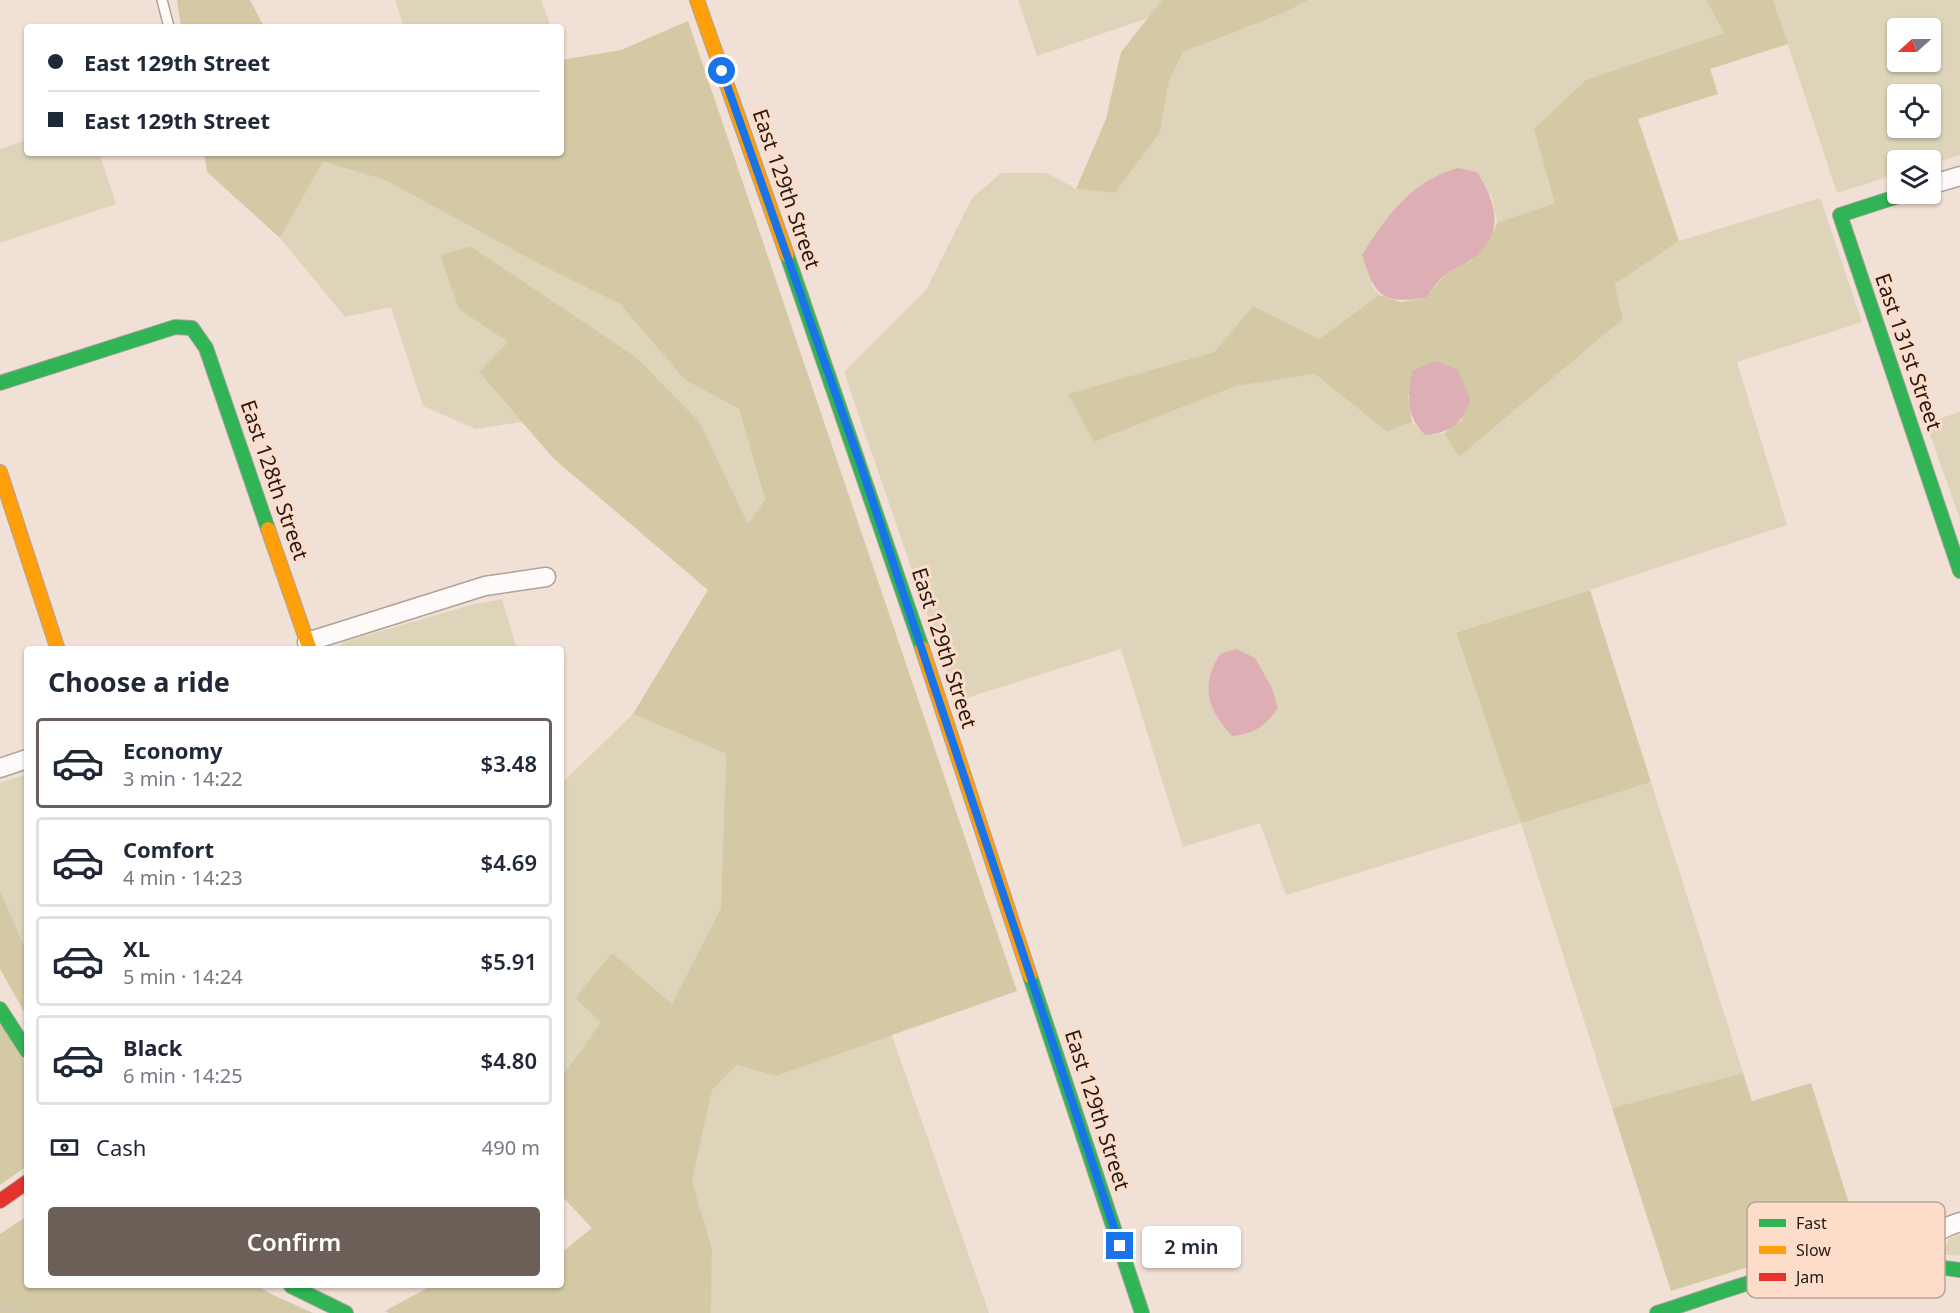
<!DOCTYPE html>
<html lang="en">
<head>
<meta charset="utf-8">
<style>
	body { margin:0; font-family:"Noto Sans",sans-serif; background:#f2f2f3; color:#1f2937; height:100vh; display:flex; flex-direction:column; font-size:22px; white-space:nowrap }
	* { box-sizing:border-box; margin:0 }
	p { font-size:20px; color:#747a83 }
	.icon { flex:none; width:33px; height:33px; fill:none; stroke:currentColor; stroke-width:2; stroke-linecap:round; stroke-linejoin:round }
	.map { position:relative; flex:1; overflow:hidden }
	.details { position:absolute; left:24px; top:646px; width:540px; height:642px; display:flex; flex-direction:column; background:#fff; border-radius:6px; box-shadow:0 2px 4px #0004 }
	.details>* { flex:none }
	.guide { position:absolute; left:24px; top:24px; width:540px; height:132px; border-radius:6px; box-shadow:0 2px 4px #0004; display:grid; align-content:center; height:132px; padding:0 24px; background:#fff }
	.needle { width:39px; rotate:249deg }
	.controls { position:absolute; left:1887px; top:18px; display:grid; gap:12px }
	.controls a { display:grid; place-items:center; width:54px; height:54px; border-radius:6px; background:#fff; box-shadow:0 2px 4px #0004; font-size:30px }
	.end { position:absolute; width:27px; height:27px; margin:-14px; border:8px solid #1a73e8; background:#fff; box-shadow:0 0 0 3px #fff }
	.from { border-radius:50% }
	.bubble { position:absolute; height:42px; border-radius:6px; background:#fff; box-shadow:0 2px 4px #0004; font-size:20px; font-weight:600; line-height:42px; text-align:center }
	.guide b { display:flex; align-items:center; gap:21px; height:57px; font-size:22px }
	.guide b+b { border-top:2px solid #e0e1e3 }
	.guide i { width:15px; height:15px; background:#1f2937 }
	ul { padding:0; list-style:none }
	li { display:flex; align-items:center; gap:18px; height:90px; margin:0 12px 9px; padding:0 12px; border:3px solid #e0e1e3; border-radius:6px }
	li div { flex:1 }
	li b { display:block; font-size:22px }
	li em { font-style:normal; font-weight:600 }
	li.active { border-color:#6c5f57 }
	li>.icon { width:54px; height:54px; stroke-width:1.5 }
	h2 { padding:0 24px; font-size:27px; line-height:72px }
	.pay { display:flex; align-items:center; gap:15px; height:66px; padding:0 24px; font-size:22px }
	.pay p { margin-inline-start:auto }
	.cta { display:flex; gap:12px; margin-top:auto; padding:12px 24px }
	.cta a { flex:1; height:69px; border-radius:6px; background:#6c5f57; color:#fff; font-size:24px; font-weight:600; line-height:69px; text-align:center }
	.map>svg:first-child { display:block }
	.green { fill:#ddd4ba; fill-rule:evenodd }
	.forest { fill:#d3c9a5 }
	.water { fill:#ddaeb4 }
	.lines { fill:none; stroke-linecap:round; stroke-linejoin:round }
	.lane-casing { stroke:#afa29a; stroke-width:12 }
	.street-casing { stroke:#afa29a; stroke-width:21 }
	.fast-casing { stroke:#afa29a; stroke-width:16 }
	.slow-casing { stroke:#afa29a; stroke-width:16 }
	.jam-casing { stroke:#afa29a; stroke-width:16 }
	.path { stroke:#cdc7c3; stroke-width:3; stroke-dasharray:3 4.5; stroke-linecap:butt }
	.lane { stroke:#fdfaf9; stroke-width:9 }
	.street { stroke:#fdfaf9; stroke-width:18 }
	.fast { stroke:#30b455; stroke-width:14 }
	.slow { stroke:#ff9f0a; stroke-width:14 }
	.jam { stroke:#e5322d; stroke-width:14 }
	.route { stroke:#1a73e8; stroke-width:8 }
	.labels { text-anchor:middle; stroke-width:6; stroke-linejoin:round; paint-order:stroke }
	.street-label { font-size:21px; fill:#251a13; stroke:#fdddc9 }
	.key { fill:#fdddc9; stroke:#bca292; stroke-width:1.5 }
	.key-label { font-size:16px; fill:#251a13 }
</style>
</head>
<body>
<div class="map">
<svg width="1960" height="1313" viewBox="0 0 1960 1313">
	<rect width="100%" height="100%" fill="#f1e0d5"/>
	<path class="green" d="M395,0h146l10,27h-147z
		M1018,0h144l-14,18 -111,38z
		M1308,0h398l18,33 -137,47 -32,123 -58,20 -6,-29 -120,90 8,11 -60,44 -66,-33 -39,46 -145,42 25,48 142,-56 79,-12 72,58 25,-10 13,13 19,-2 15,24 164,-138 -8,-35 64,-43 141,-43 42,124 -125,40 50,163 -331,109 65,188 130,-40 92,291 -131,35 -91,-285 -235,72 -26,-72 -77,24 -62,-198 -164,52 -113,-329 82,-82 46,-92 29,-25h46l29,16 39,4 45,-60 9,-52 14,-29 103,-40z
		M1773,0h187v155l-29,9 -1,-4h-32l-1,14 -60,19zM1898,28h32v34h-32zM1898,94h32v34h-32z
		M27,140v13h72l17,51 -116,39v-94z
		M323,160l62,20 158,86 77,38 65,76 54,29 26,92 -17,24 -48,-102 -230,-177 -30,9 19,53 49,34 -29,30 43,50 -46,7 -53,-23 -32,-99 -46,10 -65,-79z
		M1960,412v107l-34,-96z
		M502,599l15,50h-178l4,-7 128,-37z
		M633,714l93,40 -5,154 -49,97 -61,-52 -10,69 -40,56v-294z
		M27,774v179l-27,-63v-107z
		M891,1033l98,280h-278l1,-65 -20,-67 20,-92 25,-24 39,11z
		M1960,1234v22l-18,-2 7,-16z"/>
	<path class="forest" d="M177,0h73l14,27h-83z
		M1162,0h146l-22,12 -103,40 -14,29 -9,52 -45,60 -39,-4 30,-70 15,-67z
		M1706,0h67l15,44 -78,25 8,25 -80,25 41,122 -64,43 8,35 -164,138 -15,-24 19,-14 -55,-24 4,27 -25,10 -72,-58 -79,12 -142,56 -26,-48 146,-42 39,-46 66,33 60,-44 22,7 25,-4 21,-26 22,-10 20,-22 8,-17 58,-20 -21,-74 52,-49 138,-47z
		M688,21l329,970 -241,85 -39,-11 -25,25 -20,91 20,67 -1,65h-322l-4,-2 46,-25h130v-33l31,-25 -31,-33v-117l40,-56 -26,-24 37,-45 60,51 49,-96 5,-154 -93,-40 75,-124 -155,-132 -74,-86 29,-30 -49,-33 -19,-54 30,-9 167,112 63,65 48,101 17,-24 -26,-91 -54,-29 -65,-76 -77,-38 -158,-86 -62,-19 -43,77 -73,-66 -3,-19h357v-93l60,-10z
		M1590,590l61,192 -130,41 -65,-190z
		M0,890l27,63v64l-27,-48z
		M0,1024l27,41v101l-27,19z
		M1743,1073l9,28 59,-18 47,149 79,-26 -41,36 -45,-2 -32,5 -148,46 -59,-183z
		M27,1216v70h231l13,8 42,19h-313v-79z"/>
	<path class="water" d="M1458,168l19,4c21,34 29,64 -9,90 -6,4 -15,6 -21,11 -8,6 -15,17 -21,25 -46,6 -50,-1 -64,-43 25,-39 49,-74 96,-87z
		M1435,361l23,9 12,30c-9,26 -19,32 -45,35 -20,-20 -17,-38 -13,-64z
		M1236,649l19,9 17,30 6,20c-14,19 -22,25 -46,28 -25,-28 -32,-49 -12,-82z"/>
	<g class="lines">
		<defs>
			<path id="lane" d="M162,0l7,27"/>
			<path id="street" d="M1930,185l30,-9
				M307,642l178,-56 61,-9
				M0,768l27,-9
				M1912,1263c14,-25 21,-32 48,-41"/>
			<path id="fast" d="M1905,194l-65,21 120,356
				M787,255l135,393
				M0,383l175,-56 17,1 14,20 62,181
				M1030,976l112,337
				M0,1009l27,42
				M291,1286l55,27
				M1657,1313c54,-17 108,-39 165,-47 46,-6 92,-3 138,4"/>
			<path id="slow" d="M697,0l90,255
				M0,472l58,178
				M268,529l42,121
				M922,648l108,328"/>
			<path id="jam" d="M0,1201l27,-19"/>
		</defs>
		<use href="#lane" class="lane-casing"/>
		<use href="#street" class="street-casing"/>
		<use href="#fast" class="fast-casing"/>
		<use href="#slow" class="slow-casing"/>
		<use href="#jam" class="jam-casing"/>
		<path class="path" d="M0,1308l20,1 5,4"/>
		<use href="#lane" class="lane"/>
		<use href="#street" class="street"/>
		<use href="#fast" class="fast"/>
		<use href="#slow" class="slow"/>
		<use href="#jam" class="jam"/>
	</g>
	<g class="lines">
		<path class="route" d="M722,71l139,395 259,780"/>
	</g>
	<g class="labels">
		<g class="street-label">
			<text transform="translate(786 189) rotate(71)" y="7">East 129th Street</text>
			<text transform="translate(1908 352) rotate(71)" y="7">East 131st Street</text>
			<text transform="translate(274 480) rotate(71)" y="7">East 128th Street</text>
			<text transform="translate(944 648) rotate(72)" y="7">East 129th Street</text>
			<text transform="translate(1097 1110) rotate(72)" y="7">East 129th Street</text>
		</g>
	</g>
	<rect x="1747" y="1202" width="198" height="96" rx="9" class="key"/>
	<rect x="1759" y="1219" width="27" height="8" fill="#30b455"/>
	<rect x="1759" y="1246" width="27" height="8" fill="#ff9f0a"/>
	<rect x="1759" y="1273" width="27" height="8" fill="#e5322d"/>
	<g class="key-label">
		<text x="1796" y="1229">Fast</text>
		<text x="1796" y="1256">Slow</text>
		<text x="1796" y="1283">Jam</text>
	</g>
</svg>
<div class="controls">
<a><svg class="needle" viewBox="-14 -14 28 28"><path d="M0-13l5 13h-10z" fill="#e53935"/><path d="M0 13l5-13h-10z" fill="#747a83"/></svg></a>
<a><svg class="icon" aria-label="locate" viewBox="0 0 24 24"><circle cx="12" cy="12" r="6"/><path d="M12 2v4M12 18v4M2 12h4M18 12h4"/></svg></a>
<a><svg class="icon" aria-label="layers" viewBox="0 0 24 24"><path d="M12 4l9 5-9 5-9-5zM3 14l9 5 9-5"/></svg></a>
</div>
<i class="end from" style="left:722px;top:71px"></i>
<i class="end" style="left:1120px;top:1246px"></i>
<div class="bubble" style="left:1142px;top:1226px;width:99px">2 min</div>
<div class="guide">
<b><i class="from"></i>East 129th Street</b>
<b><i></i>East 129th Street</b>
</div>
<section class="details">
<h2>Choose a ride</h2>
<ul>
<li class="active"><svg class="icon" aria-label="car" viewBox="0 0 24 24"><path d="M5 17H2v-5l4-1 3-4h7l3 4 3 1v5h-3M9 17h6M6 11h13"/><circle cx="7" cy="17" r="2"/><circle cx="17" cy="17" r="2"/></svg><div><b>Economy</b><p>3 min · 14:22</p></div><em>$3.48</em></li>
<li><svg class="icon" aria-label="car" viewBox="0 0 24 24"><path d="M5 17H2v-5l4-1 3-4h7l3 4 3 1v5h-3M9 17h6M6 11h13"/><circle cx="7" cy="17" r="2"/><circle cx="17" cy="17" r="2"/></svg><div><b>Comfort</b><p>4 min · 14:23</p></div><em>$4.69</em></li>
<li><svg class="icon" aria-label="car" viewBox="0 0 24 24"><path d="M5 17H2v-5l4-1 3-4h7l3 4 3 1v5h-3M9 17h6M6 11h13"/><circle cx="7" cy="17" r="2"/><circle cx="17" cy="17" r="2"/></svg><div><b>XL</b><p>5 min · 14:24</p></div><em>$5.91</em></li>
<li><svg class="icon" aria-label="car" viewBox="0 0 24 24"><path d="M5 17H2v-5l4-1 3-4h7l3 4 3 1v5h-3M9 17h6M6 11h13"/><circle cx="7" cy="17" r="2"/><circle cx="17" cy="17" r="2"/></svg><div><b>Black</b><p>6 min · 14:25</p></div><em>$4.80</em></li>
</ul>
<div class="pay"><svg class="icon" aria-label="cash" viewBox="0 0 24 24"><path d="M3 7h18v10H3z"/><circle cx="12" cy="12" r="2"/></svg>Cash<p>490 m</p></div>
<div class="cta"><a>Confirm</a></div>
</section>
</div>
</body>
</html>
